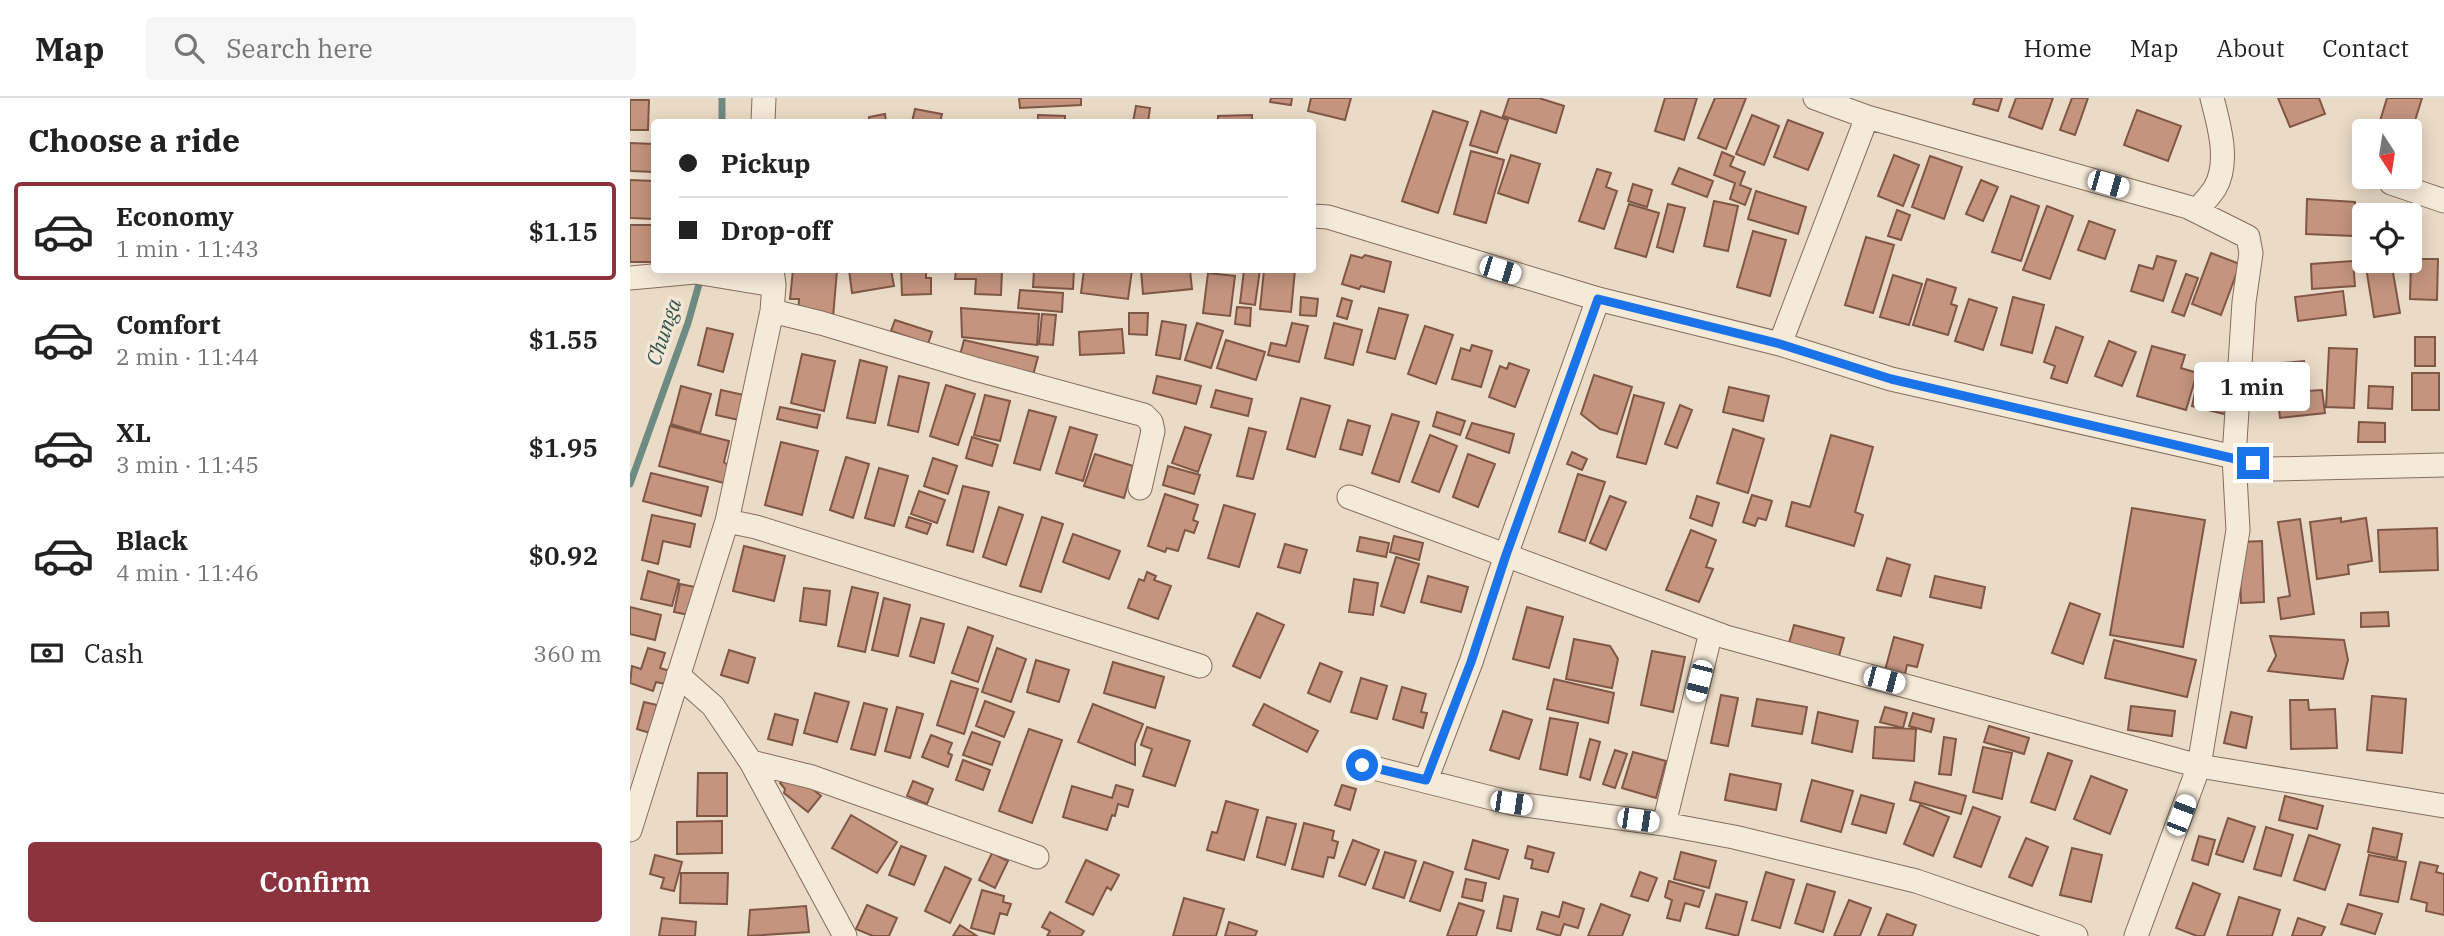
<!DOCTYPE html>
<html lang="en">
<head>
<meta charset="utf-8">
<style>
	body { margin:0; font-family:"IBM Plex Serif",serif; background:#f6f6f6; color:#222; height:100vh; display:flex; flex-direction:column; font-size:26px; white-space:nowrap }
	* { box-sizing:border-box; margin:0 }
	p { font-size:23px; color:#767676 }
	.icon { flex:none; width:38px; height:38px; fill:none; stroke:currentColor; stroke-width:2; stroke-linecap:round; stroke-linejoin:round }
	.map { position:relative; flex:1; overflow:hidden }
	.panel { display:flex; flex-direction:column; background:#fff; width:630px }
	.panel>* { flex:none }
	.guide { position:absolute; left:21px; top:21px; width:665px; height:154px; border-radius:7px; box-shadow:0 4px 18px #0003; display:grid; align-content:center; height:154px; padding:0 28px; background:#fff }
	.needle { width:46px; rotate:168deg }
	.buttons { position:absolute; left:1722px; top:21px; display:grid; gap:14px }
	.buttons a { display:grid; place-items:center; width:70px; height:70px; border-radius:7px; background:#fff; box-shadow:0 4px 18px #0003; font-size:35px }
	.end { position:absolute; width:32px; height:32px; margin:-16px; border:9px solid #1a73e8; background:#fff; box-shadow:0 0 0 4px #fff }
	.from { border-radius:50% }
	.bubble { position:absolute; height:49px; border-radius:7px; background:#fff; box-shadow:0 4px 18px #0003; font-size:23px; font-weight:600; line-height:49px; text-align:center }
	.car { position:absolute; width:21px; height:42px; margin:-21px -10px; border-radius:9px; box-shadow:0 0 5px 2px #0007; background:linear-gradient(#fff 24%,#345 0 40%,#fff 0 76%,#345 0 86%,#fff 0) }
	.guide b { display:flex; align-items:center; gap:24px; height:66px; font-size:26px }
	.guide b+b { border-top:2px solid #e0e0e0 }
	.guide i { width:18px; height:18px; background:#222 }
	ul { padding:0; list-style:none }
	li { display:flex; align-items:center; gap:21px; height:98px; margin:0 14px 10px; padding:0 14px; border:4px solid transparent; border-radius:7px }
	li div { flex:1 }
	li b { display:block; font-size:26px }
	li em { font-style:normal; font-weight:600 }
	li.on { border-color:#8d333e }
	li>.icon { width:63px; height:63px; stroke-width:1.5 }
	h2 { padding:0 28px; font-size:32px; line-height:84px }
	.pay { display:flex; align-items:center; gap:18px; height:77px; padding:0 28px; font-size:26px }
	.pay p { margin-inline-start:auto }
	.action { display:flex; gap:14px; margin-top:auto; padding:14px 28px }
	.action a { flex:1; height:80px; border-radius:7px; background:#8d333e; color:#fff; font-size:28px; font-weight:600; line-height:80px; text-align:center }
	header { display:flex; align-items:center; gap:42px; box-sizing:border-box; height:98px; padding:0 35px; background:#fff; border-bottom:2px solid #e0e0e0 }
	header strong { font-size:33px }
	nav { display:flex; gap:38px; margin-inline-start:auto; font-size:24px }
	.search { width:490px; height:63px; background:#f6f6f6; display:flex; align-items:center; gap:18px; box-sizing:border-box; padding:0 24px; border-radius:7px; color:#767676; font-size:26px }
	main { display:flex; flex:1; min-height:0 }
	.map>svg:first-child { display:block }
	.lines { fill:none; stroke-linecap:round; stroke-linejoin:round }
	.stream { stroke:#6e8b81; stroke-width:7 }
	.building { fill:#c4947f; stroke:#805645; stroke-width:2 }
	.minor-casing { stroke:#836d5d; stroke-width:25 }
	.minor { stroke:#f5e9d8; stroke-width:23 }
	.route { stroke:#1a73e8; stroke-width:9 }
	.labels { text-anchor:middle; stroke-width:7; stroke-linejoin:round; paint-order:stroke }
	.water-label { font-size:21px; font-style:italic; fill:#30534d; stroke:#f2e6d5 }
</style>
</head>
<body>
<header>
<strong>Map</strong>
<div class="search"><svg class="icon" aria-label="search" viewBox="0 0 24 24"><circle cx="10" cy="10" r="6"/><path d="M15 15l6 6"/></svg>Search here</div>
<nav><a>Home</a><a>Map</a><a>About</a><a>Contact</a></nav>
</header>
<main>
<section class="panel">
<h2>Choose a ride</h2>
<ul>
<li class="on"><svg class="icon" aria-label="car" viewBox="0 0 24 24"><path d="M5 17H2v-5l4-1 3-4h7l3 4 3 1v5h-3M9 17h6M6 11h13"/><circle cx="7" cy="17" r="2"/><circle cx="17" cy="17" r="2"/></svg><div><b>Economy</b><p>1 min · 11:43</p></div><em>$1.15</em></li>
<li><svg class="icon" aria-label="car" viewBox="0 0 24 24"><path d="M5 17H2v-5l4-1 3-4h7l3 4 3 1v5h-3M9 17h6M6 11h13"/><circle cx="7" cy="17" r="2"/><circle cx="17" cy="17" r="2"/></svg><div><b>Comfort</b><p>2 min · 11:44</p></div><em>$1.55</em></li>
<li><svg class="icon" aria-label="car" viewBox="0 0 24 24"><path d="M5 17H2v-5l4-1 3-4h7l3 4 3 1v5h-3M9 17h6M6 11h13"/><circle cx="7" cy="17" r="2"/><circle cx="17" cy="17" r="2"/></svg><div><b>XL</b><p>3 min · 11:45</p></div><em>$1.95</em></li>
<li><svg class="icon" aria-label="car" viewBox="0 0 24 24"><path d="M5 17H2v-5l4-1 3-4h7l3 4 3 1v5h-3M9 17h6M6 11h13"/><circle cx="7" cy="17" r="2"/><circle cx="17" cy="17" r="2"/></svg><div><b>Black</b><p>4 min · 11:46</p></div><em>$0.92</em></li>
</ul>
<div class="pay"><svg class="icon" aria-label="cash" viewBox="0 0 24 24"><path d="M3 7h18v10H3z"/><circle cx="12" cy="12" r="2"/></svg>Cash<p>360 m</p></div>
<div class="action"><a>Confirm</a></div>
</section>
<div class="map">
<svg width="1814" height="838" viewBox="0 0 1814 838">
	<rect width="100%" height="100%" fill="#eadbc6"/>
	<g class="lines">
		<path class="stream" d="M92,0v24
			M0,386l58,-161 13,-46"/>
	</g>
	<path class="building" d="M389,0h62v7l-61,3z
		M641,0h21l-1,7 -21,-3z
		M681,0h40l-6,22 -37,-9z
		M879,0h30l25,8 -8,27 -53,-17z
		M1035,0h32l-13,42 -29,-9z
		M1085,0h31l-20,51 -28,-11z
		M1345,0h27l-4,13 -25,-7z
		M1386,0h37l-11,31 -33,-12z
		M1442,0h16l-13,37 -15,-5z
		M1648,0h41l6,16 -35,13z
		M1757,0h35l-12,39v-6h-33z
		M0,2h19l-1,30h-18z
		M506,8l14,2 -2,14h-15z
		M285,11l27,5 -2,8h-28z
		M1507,12l44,16 -13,35 -44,-16z
		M803,13l35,11 -30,91 -36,-12z
		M851,13l27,9 -11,33 -27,-8z
		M255,16l1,8h-17v-5z
		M408,17l27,1v6h-27z
		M622,17v7h-34v-6z
		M1122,17l27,11 -15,39 -28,-11z
		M1158,22l35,13 -15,37 -34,-13z
		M0,45l24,1v28l-24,-1z
		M841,53l33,9 -18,63 -32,-9z
		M1092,54l12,5 -4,9 15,6 -5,13 11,4 -6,16 -15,-6 5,-16 -21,-8z
		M881,57l29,9 -12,39 -30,-10z
		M1264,57l25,10 -16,41 -25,-10z
		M1300,58l32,11 -18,52 -32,-12z
		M1049,70l34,13 -6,16 -35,-13z
		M967,71l14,4 -5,14 11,4 -13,38 -25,-8z
		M0,82l24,1v38l-24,-1z
		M1351,82l17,7 -15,34 -17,-7z
		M1003,86l19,6 -5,17 -19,-6z
		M1126,93l50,16 -8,27 -50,-15z
		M1381,98l28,10 -18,55 -29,-9z
		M1677,101l48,3 -1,34 -48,-2z
		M1084,103l24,5 -10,45 -24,-5z
		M999,106l30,9 -13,44 -31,-9z
		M1038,106l17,4 -12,44 -16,-5z
		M1417,108l26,10 -23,63 -27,-9z
		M1267,112l13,5 -9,25 -13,-4z
		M1459,123l26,9 -10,29 -27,-9z
		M0,127h24v37h-24z
		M1123,133l33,9 -16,56 -33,-9z
		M1236,139l28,8 -21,68 -28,-8z
		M1581,155l29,11 -19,51 -29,-11z
		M721,157l11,3 3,-3 26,7 -7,30 -23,-6 -2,3 -17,-5z
		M1527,158l19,5 -13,40 -32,-10 8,-26 14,4z
		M1781,161h27l-1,41 -27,-1z
		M1723,163l2,25 -43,3 -1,-25z
		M1735,163h26l9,52 -26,4z
		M163,172h44l-4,48 -35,-3 1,-16h-9z
		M219,172h42l3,16 -42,7z
		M271,172h25v8h5v16l-29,1z
		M326,172h46l-1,25 -26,-1 1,-15h-21z
		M404,172h40l-1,19 -40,-2z
		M454,172h48l-4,29 -47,-6z
		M511,172h49l2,19 -49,5z
		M614,172h16l-5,35 -15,-2z
		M634,172h31l-4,42 -31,-3z
		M578,175l27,3 -5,40 -27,-3z
		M1556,176l12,4 -14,38 -12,-4z
		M1263,177l29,9 -13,41 -29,-8z
		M1297,181l29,9 -5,16 6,2 -9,29 -35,-10z
		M390,192l43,3 -1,19 -44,-4z
		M1713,193l3,24 -48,6 -3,-24z
		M671,199l17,2 -2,17 -16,-1z
		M1383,199l31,8 -12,48 -31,-8z
		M712,200l10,3 -5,18 -10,-3z
		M1339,201l28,9 -14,42 -28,-9z
		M607,209l14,1 -1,18 -15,-2z
		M331,210l78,6 -2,31 -75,-8z
		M749,210l29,7 -13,44 -28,-7z
		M499,215h19l-1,22 -18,-1z
		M412,216l14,1 -3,30 -14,-1z
		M265,222l37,12 -4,12 -37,-13z
		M532,223l24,4 -6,34 -24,-4z
		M567,225l26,8 -12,37 -26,-8z
		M662,225l16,3 -9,36 -31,-7 3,-12 15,3z
		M704,225l28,7 -9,35 -28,-7z
		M795,228l28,9 -17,49 -28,-10z
		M1426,229l27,10 -16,46 -16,-5 4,-12 -11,-4z
		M77,230l26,6 -10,38 -25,-7z
		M492,231l2,24 -44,2 -1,-23z
		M1785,239h20v29h-20z
		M334,242l74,17 -5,18 -73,-20z
		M596,242l39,12 -9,28 -39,-12z
		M1479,243l27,11 -14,34 -27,-10z
		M842,247l20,6 -11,36 -29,-8 9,-31 9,3z
		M1522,248l33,9 -4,13 16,5 -11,37 -49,-14z
		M1699,250l28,1 -3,59 -28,-1z
		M172,256l33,7 -11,50 -33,-8z
		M230,262l27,7 -12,56 -28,-5z
		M1674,263l3,30 15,-1 3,23 -45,5 -6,-54z
		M879,265l20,7 -14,37 -26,-10 11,-31 7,3z
		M1571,269l29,7 -4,15 8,2 -6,24 -36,-9z
		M1782,275h27v37h-27z
		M964,277l38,12 -15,47 -17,-5 -19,-15z
		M269,278l30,7 -11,49 -30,-7z
		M527,278l44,10 -5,18 -43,-11z
		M316,287l29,9 -17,51 -28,-9z
		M51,288l30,8 -11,39 -29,-9z
		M1739,288l24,1 -1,22 -24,-1z
		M1099,289l40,9 -6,25 -40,-9z
		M91,292l23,5 -5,25 -23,-5z
		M586,292l36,9 -4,17 -37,-9z
		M355,297l25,6 -10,40 -26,-6z
		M1004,297l30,8 -18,61 -29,-7z
		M671,300l29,8 -15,51 -28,-8z
		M1050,307l12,5 -15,38 -12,-4z
		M150,309l40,8 -3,13 -40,-9z
		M399,312l27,7 -16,53 -26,-7z
		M807,314l28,9 -5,14 -27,-9z
		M762,316l27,8 -20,60 -27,-9z
		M718,322l22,6 -8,29 -22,-6z
		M1729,324l26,1v19h-27z
		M842,325l42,11 -5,19 -43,-15z
		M40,328l59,15 -5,21 5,4 -5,17 -65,-17z
		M440,329l27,8 -14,46 -27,-8z
		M555,329l26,8 -13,37 -26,-9z
		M619,330l17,4 -13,47 -16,-3z
		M1103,331l31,10 -16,54 -31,-10z
		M800,337l27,11 -18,46 -27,-10z
		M1201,337l42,12 -18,65 8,3 -9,31 -68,-20 6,-24 18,5z
		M342,339l26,8 -6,21 -26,-8z
		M151,344l37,9 -16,64 -37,-10z
		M942,354l15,7 -5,11 -15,-6z
		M465,356l38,12 -9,32 -40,-12z
		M838,356l27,10 -17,43 -25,-10z
		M216,359l23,7 -16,54 -23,-8z
		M303,360l24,8 -9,28 -24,-8z
		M538,368l32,9 -6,19 -31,-9z
		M249,370l29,8 -14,50 -29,-8z
		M21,375l57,14 -7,29 -58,-15z
		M948,376l27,8 -20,59 -26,-9z
		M333,388l26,6 -16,60 -26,-7z
		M289,393l26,9 -8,23 -26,-9z
		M535,396l33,11 -5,15 5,2 -4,11 -9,-3 -7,21 -11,-3 -2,4 -17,-6z
		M1122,397l20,6 -6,19 -8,-2 -3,8 -12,-4z
		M980,398l16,6 -20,48 -16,-7z
		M1067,398l22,7 -7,23 -22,-8z
		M594,407l31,9 -16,53 -31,-9z
		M369,409l24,8 -17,50 -23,-8z
		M1502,410l73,12 -22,127 -73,-12z
		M22,417l43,9 -5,23 -27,-6 -5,23 -16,-4z
		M279,419l22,7 -4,10 -21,-7z
		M412,419l21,7 -22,68 -21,-6z
		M1711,420v4l25,-4 6,43 -24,4 1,9 -32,5 -7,-57z
		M1670,421l14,95 -33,5 -3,-21 12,-2 -12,-74z
		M1807,430l1,42 -58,2 -2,-42z
		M1061,432l25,10 -10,27 7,2 -14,33 -33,-12z
		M443,436l47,17 -11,28 -46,-17z
		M764,438l29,7 -4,17 -29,-8z
		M730,439l29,6 -3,14 -29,-6z
		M1632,443l2,61 -23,1 -2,-61z
		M655,446l22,6 -7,23 -22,-6z
		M114,448l41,10 -11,45 -41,-10z
		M766,459l23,7 -15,49 -23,-7z
		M1257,460l23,7 -9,31 -24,-6z
		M18,473l31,9 -7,26 -31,-7z
		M517,474l9,4 -2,4 17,6 -13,33 -30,-11 11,-29 5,2z
		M798,478l40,11 -7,25 -40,-10z
		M1305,478l50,11 -4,21 -51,-11z
		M724,481l24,4 -5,32 -24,-3z
		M50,486l15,3 -6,28 -15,-3z
		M222,489l26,6 -13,59 -27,-6z
		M174,490l26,3 -4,34 -26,-4z
		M254,500l26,7 -12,51 -26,-6z
		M1440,505l30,11 -17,50 -31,-11z
		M0,509l31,8 -6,25 -25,-6z
		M897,509l36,10 -14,51 -36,-9z
		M1758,514l1,14 -28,1v-14z
		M627,515l27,12 -24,53 -27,-12z
		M291,520l23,6 -10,39 -24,-7z
		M1164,527l50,13 -8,29 -50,-13z
		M338,529l25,9 -15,46 -26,-9z
		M1640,538l74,4 4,20 -5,19 -75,-8 8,-15z
		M1264,539l29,8 -6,22 -10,-2 -3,14 -20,-5z
		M944,541l36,7 8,13 -6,29 -46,-9z
		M1484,542l82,20 -9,37 -82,-19z
		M18,550l17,5 -5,15 10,3 -5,13 -9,-2 -3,9 -23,-8 2,-17 9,3z
		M367,550l29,11 -15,43 -29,-10z
		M99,552l26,8 -7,25 -27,-8z
		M1022,553l33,6 -12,55 -32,-7z
		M406,562l33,10 -10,32 -32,-10z
		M483,564l51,15 -9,31 -51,-15z
		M690,565l22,9 -12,30 -22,-9z
		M731,580l26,8 -10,33 -26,-7z
		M924,581l60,14 -6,30 -61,-14z
		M321,583l27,8 -14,45 -27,-9z
		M772,589l24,7 -5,18 6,1 -4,15 -30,-9z
		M185,595l34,9 -12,40 -33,-9z
		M1091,597l17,3 -10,48 -17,-3z
		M1742,598l34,3 -4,54 -35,-3z
		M1127,601l50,8 -5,27 -50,-8z
		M1660,602h18l1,10 26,-1 2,39 -46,1z
		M355,603l29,11 -10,25 -28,-11z
		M14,604l13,3 -7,28 -13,-4z
		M234,605l23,6 -12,46 -24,-6z
		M463,606l50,20 -8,20v21l-57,-23z
		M634,606l54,27 -11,21 -54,-27z
		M1501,608l44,5 -3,25 -44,-6z
		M267,609l26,7 -13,44 -25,-7z
		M1255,609l22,6 -4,15 -23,-6z
		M873,613l29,9 -13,39 -29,-9z
		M1188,614l40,9 -6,31 -40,-9z
		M1601,614l21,5 -6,31 -22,-5z
		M1283,615l21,6 -3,13 -22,-6z
		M145,616l23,6 -6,25 -24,-6z
		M920,620l28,5 -11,52 -27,-6z
		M1359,628l40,12 -5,16 -40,-12z
		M517,629l43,14 -15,45 -32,-10 9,-27 -11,-4z
		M1245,629l41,2 -2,32 -41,-3z
		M399,631l33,11 -30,83 -33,-12z
		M342,634l28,10 -8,23 -29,-10z
		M301,637l21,8 -4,10 4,2 -4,12 -26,-10z
		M1314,639l12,2 -5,36 -12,-1z
		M960,641l10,3 -10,38 -10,-3z
		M1353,649l29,6 -10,46 -29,-7z
		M985,652l12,4 -12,34 -12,-4z
		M1003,654l33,9 -10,37 -34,-10z
		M1418,655l24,8 -17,49 -24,-8z
		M333,662l27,10 -7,20 -27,-10z
		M68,675h29v43h-30z
		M1100,676l51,10 -5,26 -51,-10z
		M158,678l12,3 21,17 -13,16 -24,-19 1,-4 -5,-6z
		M1461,678l36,14 -17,44 -36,-15z
		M1182,682l41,11 -12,41 -40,-11z
		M283,683l20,8 -6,15 -20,-8z
		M1285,684l51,14 -5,18 -51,-14z
		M486,687l17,5 -5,17 -10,-3 -3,12 -3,-1 -5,15 -44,-13 9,-31 40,12z
		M712,687l14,4 -6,21 -15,-5z
		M1231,697l33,9 -8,29 -34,-9z
		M1655,698l38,10 -6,23 -38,-9z
		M596,703l32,9 -14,50 -37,-10 5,-18 5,1z
		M1290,707l29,12 -16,39 -29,-12z
		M1343,709l27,10 -19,50 -27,-10z
		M221,717l46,27 -20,31 -45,-25z
		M637,719l29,7 -11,41 -28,-8z
		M1598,720l27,9 -12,35 -27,-8z
		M92,723v32l-45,1v-32z
		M674,725l30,8 -2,9 6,2 -4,16 -6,-1 -5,20 -31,-8z
		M1636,729l27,8 -12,41 -27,-7z
		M1743,730l29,6 -5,24 -29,-6z
		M1679,737l31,10 -15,45 -31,-10z
		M1569,738l16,4 -7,25 -16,-5z
		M1396,740l22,9 -16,39 -23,-9z
		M723,742l26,10 -14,35 -26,-9z
		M843,742l35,10 -9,29 -34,-10z
		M271,748l25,10 -12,29 -25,-10z
		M898,748l26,7 -6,19 -17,-4 2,-8 -8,-2z
		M1442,750l30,7 -11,47 -31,-7z
		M755,754l31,9 -12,37 -31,-10z
		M1051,754l35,9 -7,27 -35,-9z
		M362,755l16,8 -13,27 -16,-8z
		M25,757l27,7 -8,29 -13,-3 3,-10 -14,-4z
		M1739,757l37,7 -8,40 -38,-7z
		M456,762l33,15 -8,15 -4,-3 -14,28 -27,-13z
		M794,764l29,10 -13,39 -30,-10z
		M1790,764l18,4 -2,6 8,2v41l-18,-4 1,-8 -16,-4z
		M315,769l26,12 -21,44 -25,-12z
		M1010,774l17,6 -9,23 -17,-5z
		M1136,774l28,8 -14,48 -28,-8z
		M51,775h47l-1,31 -47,-1z
		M836,781l20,4 -4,18 -20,-4z
		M1039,783l35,10 -5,16 -14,-4 -5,18 -13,-3 5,-18 -7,-3z
		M1563,785l27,11 -16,42h-7l-21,-8z
		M1177,786l28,8 -12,40 -28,-9z
		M352,792l22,6 -1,6 8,2 -4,11 -7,-2 -6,21 -23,-6z
		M1086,796l31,8 -9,34 -32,-8z
		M874,798l14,3 -7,32 -14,-3z
		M1609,799l41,13 -8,26h-45z
		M554,800l40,11 -8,27h-43z
		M1219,802l22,8 -11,28h-26z
		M933,804l21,7 -6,19 -14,-4 -4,12 -23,-7 5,-17 17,5z
		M829,805l25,8 -8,25h-29z
		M971,806l29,11 -8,21h-34z
		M1718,806l34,10 -7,20 -34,-10z
		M237,807l30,13 -8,18h-16l-17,-7z
		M176,808l3,26 -61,4 2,-26z
		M420,814l34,19 -3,5h-34l3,-5 -8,-4z
		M1257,816l29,11 -4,11h-34z
		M32,820l34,4 -1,14h-36z
		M1668,820l27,9 -4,9h-29z
		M599,824l28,9 -2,5h-30z
		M330,827l17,11h-24z"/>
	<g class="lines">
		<defs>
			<path id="minor" d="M1185,0l52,19 321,90 60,30 3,16 -7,49 -10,155 4,73 -39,236 -63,170
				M133,24l1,-24
				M1761,85l53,18
				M1567,112c6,-7 13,-14 18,-22 15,-26 4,-63 -3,-90
				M682,118l16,1 270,82 182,45 111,35 343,78 38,12 172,-4
				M0,180l65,-6 79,13
				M142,213l49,12 154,46 169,46 7,7 2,9 -13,57
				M1150,246l87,-227
				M719,399l377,140 473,129 245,40
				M97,423l29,6 444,139
				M48,577l35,31 38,56 94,174
				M121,664l61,15 225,80
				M732,667l149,38 153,21 70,13 182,44 160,55
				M796,682l45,-118 35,-107 92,-256
				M1034,726l47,-192
				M0,732l97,-309 45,-210 2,-26 -2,-15"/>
		</defs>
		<use href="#minor" class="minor-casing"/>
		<use href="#minor" class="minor"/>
	</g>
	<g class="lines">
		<path class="route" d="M732,667l64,15 45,-118 35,-107 92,-256 182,45 111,35 362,84"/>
	</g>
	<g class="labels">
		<g class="water-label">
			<text transform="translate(34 234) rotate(-71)" y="7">Chunga</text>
		</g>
	</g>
</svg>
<div class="buttons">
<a><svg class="needle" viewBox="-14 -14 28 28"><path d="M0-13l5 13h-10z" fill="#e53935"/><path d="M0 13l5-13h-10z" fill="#767676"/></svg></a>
<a><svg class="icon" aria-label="locate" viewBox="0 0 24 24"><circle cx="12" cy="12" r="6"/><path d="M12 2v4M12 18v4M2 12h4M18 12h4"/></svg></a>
</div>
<i class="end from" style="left:732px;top:667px"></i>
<i class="end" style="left:1623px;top:365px"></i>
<div class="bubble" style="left:1564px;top:264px;width:116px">1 min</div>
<i class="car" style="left:1478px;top:86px;rotate:106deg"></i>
<i class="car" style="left:870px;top:172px;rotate:107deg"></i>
<i class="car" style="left:1254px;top:582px;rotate:105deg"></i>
<i class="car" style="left:1069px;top:583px;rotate:194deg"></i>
<i class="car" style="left:881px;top:705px;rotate:98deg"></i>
<i class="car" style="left:1551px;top:717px;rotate:21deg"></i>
<i class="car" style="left:1008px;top:722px;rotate:98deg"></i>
<div class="guide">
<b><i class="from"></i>Pickup</b>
<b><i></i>Drop-off</b>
</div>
</div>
</main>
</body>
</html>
